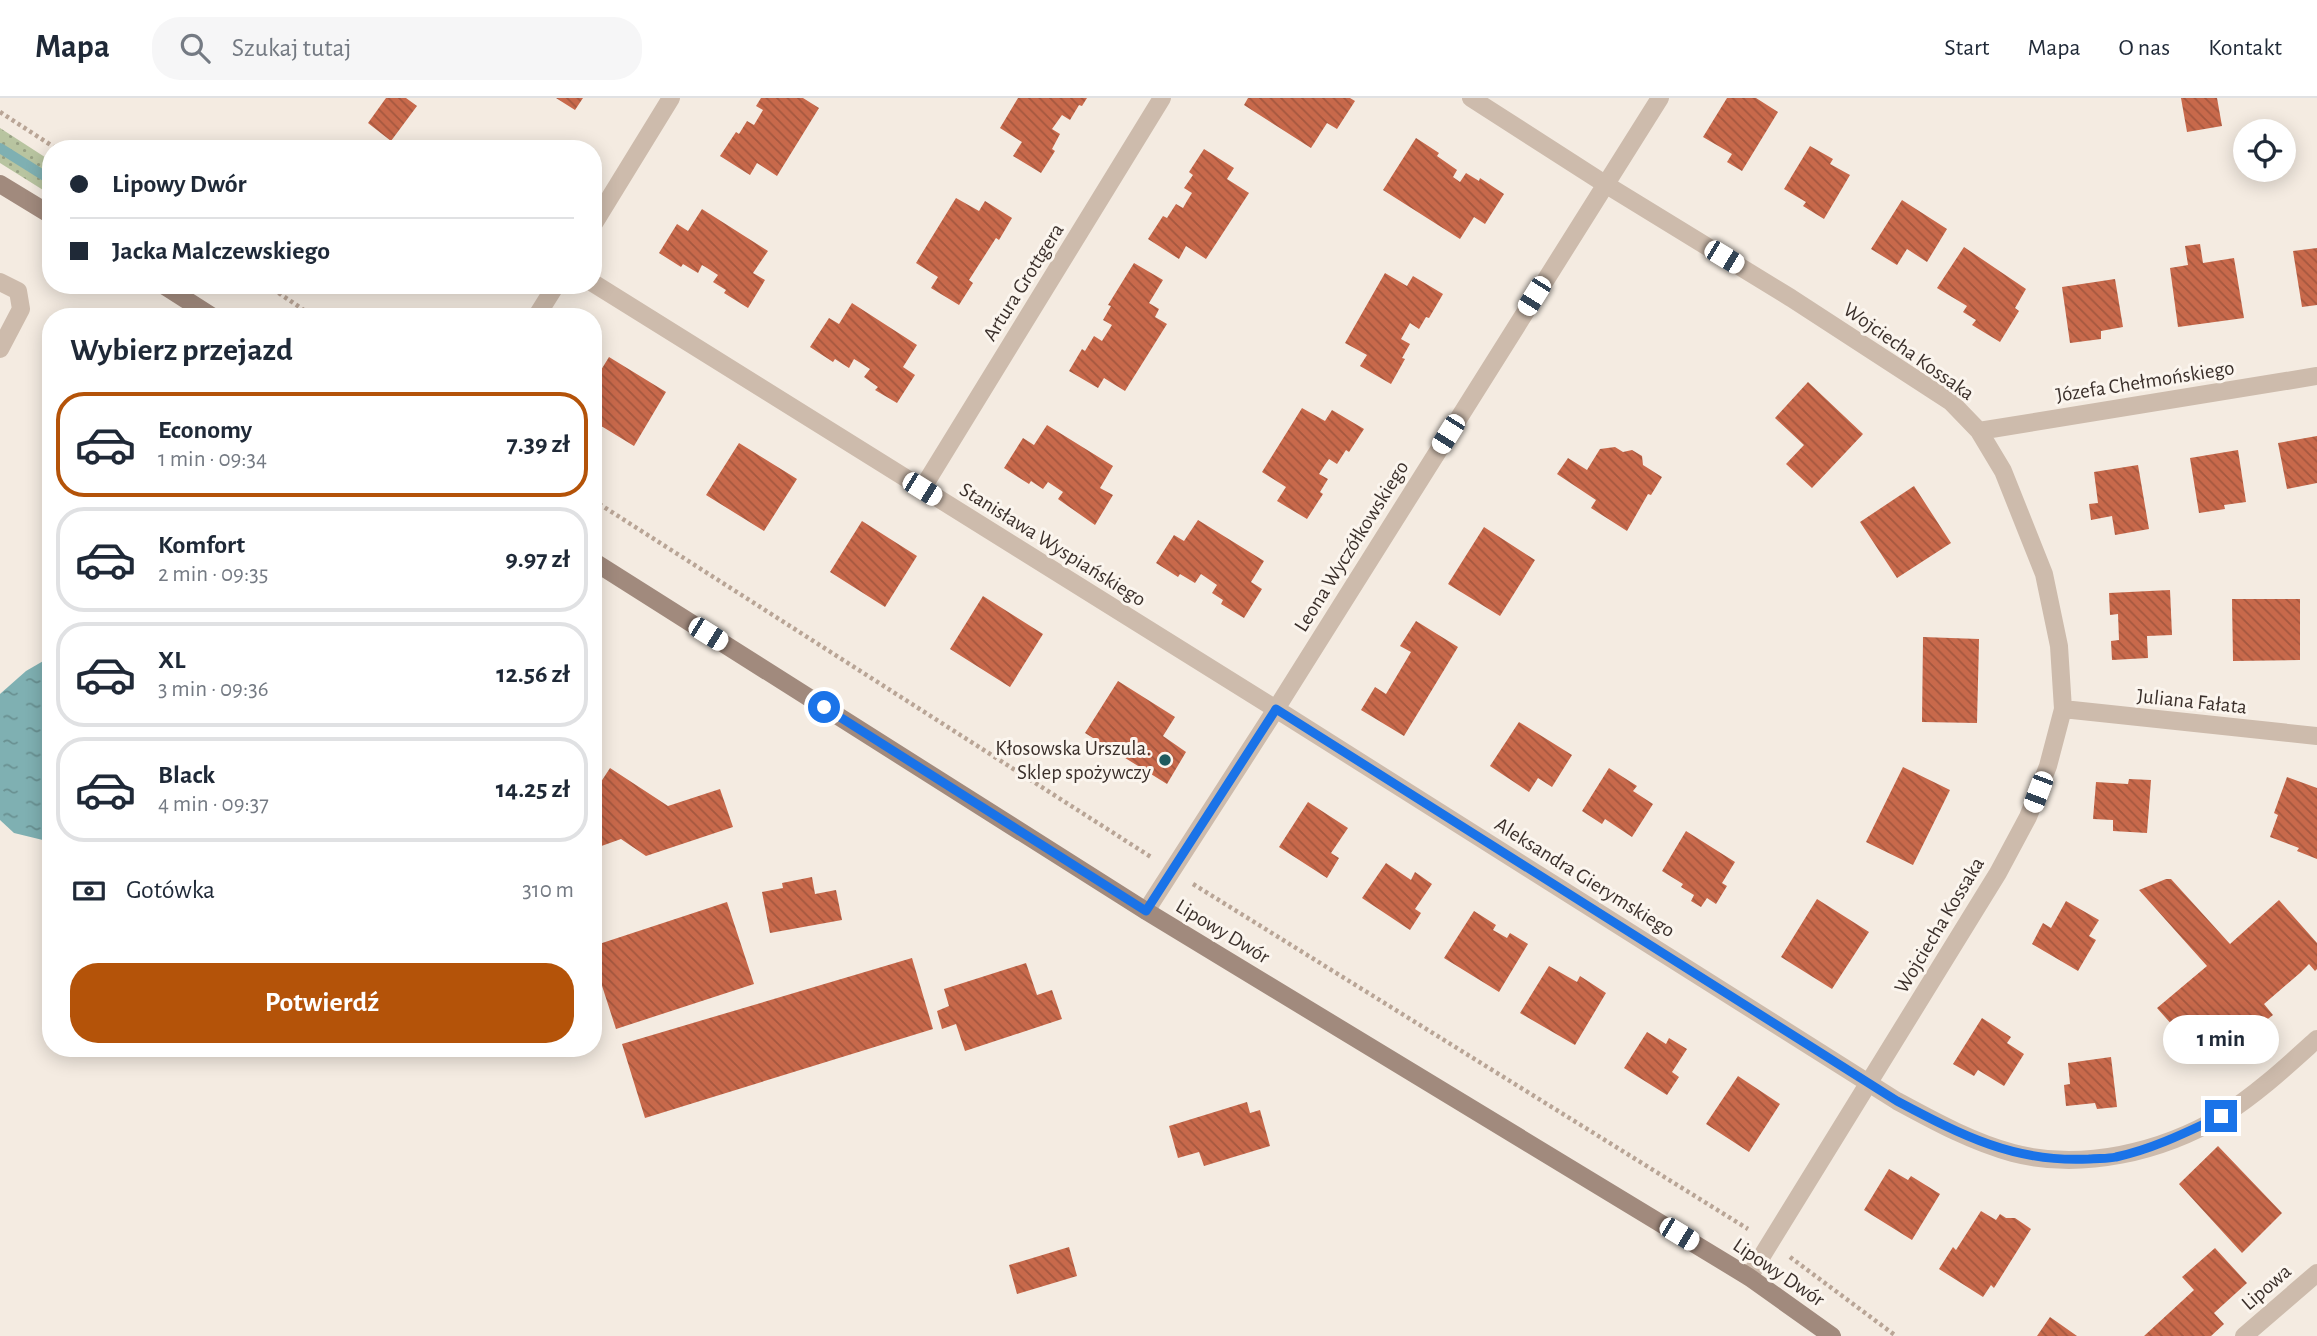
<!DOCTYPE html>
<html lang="pl">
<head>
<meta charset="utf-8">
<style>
	body { margin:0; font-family:"Alegreya Sans",sans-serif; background:#f6f6f7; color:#1f2937; height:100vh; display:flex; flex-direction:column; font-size:26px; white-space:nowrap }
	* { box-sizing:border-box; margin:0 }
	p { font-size:23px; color:#747a83 }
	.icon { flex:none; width:38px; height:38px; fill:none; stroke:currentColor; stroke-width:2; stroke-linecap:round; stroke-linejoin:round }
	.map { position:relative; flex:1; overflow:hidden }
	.panel { position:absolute; left:42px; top:210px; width:560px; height:749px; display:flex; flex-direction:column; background:#fff; border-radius:28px; box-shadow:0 4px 18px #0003 }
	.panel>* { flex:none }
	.hud { position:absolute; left:42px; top:42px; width:560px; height:154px; border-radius:28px; box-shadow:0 4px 18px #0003; display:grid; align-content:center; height:154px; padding:0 28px; background:#fff }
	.buttons { position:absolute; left:2233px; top:21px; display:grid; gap:14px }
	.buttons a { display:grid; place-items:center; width:63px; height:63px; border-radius:50%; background:#fff; box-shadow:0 4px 18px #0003; font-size:35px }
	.end { position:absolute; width:32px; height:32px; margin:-16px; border:9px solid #1a73e8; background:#fff; box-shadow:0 0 0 4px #fff }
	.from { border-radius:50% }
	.bubble { position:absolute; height:49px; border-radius:24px; background:#fff; box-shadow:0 4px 18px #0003; font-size:23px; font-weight:700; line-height:49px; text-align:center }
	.car { position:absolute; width:21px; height:42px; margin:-21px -10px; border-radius:9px; box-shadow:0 0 5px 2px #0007; background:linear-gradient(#fff 24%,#345 0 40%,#fff 0 76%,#345 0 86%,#fff 0) }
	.hud b { display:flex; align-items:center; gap:24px; height:66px; font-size:26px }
	.hud b+b { border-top:2px solid #e0e1e3 }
	.hud i { width:18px; height:18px; background:#1f2937 }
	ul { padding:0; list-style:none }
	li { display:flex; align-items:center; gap:21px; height:105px; margin:0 14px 10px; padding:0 14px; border:4px solid #e0e1e3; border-radius:28px }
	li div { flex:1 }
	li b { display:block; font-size:26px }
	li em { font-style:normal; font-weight:700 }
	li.on { border-color:#b45309 }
	li>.icon { width:63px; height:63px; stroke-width:1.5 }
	h2 { padding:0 28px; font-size:32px; line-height:84px }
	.pay { display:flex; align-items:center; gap:18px; height:77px; padding:0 28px; font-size:26px }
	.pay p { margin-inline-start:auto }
	.primary-button { display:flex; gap:14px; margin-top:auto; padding:14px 28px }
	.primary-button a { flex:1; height:80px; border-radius:28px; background:#b45309; color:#fff; font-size:28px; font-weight:700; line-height:80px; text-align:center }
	header { display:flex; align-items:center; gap:42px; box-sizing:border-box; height:98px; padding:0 35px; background:#fff; border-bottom:2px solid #e0e1e3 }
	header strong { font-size:33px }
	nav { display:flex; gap:38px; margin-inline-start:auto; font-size:24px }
	.search { width:490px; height:63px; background:#f6f6f7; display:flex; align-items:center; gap:18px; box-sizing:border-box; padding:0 24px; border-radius:28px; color:#747a83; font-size:26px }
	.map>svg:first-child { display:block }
	.grass { fill:url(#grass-dots) }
	.water { fill:url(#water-ripples) }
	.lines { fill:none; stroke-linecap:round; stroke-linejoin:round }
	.stream { stroke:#7fb0b2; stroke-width:10 }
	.building { fill:url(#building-back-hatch) }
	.path { stroke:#b9a596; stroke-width:4.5; stroke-dasharray:3.5 3.5; stroke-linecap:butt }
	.lane { stroke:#cdbbac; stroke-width:18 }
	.street { stroke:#cdbbac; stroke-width:18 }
	.secondary { stroke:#a18a7d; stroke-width:18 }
	.route { stroke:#1a73e8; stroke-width:9 }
	.poi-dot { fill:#1f5a5e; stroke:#fbf5ee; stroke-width:2.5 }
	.labels { text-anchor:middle; stroke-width:6; stroke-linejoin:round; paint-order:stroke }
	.street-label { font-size:21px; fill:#3b302b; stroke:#fbf5ee }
	.poi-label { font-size:21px; fill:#3b302b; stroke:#fbf5ee; text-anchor:end }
</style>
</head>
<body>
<header>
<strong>Mapa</strong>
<div class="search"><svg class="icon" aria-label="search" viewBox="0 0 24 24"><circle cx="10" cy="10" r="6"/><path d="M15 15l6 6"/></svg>Szukaj tutaj</div>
<nav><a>Start</a><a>Mapa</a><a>O nas</a><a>Kontakt</a></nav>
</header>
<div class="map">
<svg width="2317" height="1238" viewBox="0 0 2317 1238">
	<defs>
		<pattern id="grass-dots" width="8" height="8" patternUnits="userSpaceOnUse" patternTransform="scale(1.75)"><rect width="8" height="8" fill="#b8c4a0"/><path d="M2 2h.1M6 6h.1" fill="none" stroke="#97a083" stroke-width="1.8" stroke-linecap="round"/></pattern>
		<pattern id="water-ripples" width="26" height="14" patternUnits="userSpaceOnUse" patternTransform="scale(1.75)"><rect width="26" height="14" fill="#7fb0b2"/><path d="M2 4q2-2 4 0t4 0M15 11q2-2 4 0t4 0" fill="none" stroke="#699091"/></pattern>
		<pattern id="building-back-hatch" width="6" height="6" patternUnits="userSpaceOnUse" patternTransform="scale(1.75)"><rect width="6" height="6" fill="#c8694b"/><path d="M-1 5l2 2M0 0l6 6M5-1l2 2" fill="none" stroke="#a4573f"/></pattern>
	</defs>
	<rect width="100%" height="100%" fill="#f4ebe1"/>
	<path class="grass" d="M0,30l51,33v34l-51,-32z"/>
	<path class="water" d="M45,562l6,2v180l-37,-9 -14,-13v-126l26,-23z"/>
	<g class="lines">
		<path class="stream" d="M0,50l51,32"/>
	</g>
	<path class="building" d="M386,0h20l11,8 -26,35 -23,-18z
		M556,0h27l-8,12z
		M761,0h42l16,10 -42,68 -20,-13 -7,12 -30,-19 16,-24 3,2 8,-13 7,4 9,-15 -7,-4z
		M1018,0h69l-5,8 -3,-1 -9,15 -8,-5 -10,14 8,5 -8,15 3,2 -14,22 -28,-17 9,-14 -22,-14z
		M1248,0h102l5,3 -18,28 -10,-6 -16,25 -67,-43z
		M1727,0h29l22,14 -36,59 -15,-9 5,-8 -29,-17z
		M2181,0h36l5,28 -35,6z
		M1416,40l23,15 -2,3 20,14 -4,7 7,5 6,-9 13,8 1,-3 24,16 -19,30 -11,-7 -14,22 -77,-49z
		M1810,48l23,13 -3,5 20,11 -26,44 -21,-13 3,-4 -22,-13z
		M1204,51l30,19 -7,11 22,14 -43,66 -20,-13 -7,13 -31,-20 15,-23 4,2 9,-14 7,4 4,-7 5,-8 -8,-5 9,-13 -4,-3z
		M956,100l23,13 6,-10 27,17 -13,22 -3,-2 -27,42 4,3 -14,22 -28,-17 7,-11 -22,-14z
		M1902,102l45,29 -20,33 -20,-13 -10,16 -26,-16z
		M702,111l66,42 -15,22 12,7 -17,28 -24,-15 2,-3 -13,-8 5,-7 -11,-7 -5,-3 -4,8 -15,-9 -2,3 -22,-14 18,-29 11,7z
		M2200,146l3,19 31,-5 10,60 -66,9 -8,-59 18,-3 -3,-19z
		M1964,149l62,42 -11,19 4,3 -19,31 -28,-17 4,-5 -13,-8 4,-6 -30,-18z
		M2317,150v57l-15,2 -9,-56z
		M1134,165l29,17 -14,23 10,6 -4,8 12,7 -42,67 -21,-13 -6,10 -29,-17 13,-22 3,2 9,-15 8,5 10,-16 -9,-5 8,-14 -3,-1z
		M1385,175l22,13 6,-10 30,18 -14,24 -3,-1 -7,12 -9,-6 -9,16 9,5 -8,14 3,1 -14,25 -31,-18 7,-11 -22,-12z
		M2115,181l8,48 -22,4v8l-31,4 -8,-56z
		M852,205l65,42 -14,22 12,8 -18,28 -22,-13 3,-3 -14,-10 6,-8 -11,-7 -5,-3 -5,9 -14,-9 -2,3 -23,-15 19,-29 10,6z
		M609,259l57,35 -32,54 -41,-25v-38z
		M1808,284l55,52 -51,54 -26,-24 18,-19 -29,-27z
		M1302,310l23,13 7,-11 32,19 -15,23 -3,-2 -9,14 -8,-5 -5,7 -5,8 9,5 -8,13 3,2 -16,25 -30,-18 9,-14 -24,-15z
		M1047,327l66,41 -13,22 13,7 -18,30 -37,-26 5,-7 -15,-10 -5,7 -12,-8 -2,3 -25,-16 19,-30 11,7z
		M2317,338v47l-30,6 -9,-46z
		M739,345l58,36 -33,52 -58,-36z
		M1615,349l8,5 9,-2 10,6 1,9 19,12 -11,18 -3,-1 -21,37 -36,-23 5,-8 -39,-26 11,-16 19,12 13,-21z
		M2238,352l8,52 -22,3 1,4 -26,4 -9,-55z
		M2138,367l11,64 -34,6 -3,-19 -21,4 -2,-16 9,-1 -4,-31z
		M1914,388l37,57 -54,35 -37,-56z
		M1198,422l66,41 -13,21 11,7 -18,29 -23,-14 2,-4 -11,-7 5,-8 -16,-11 -6,9 -15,-9 -2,3 -22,-14 18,-28 10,6z
		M862,423l55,35 -32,51 -55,-35z
		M1484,429l51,33 -35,56 -52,-32z
		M2170,492l2,45 -25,1 1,22 -36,2 -1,-19 8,-1 -1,-26 -8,1 -1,-22z
		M983,498l60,38 -33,53 -60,-38z
		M2232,501h68v61l-67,1z
		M1416,523l42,26 -54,89 -43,-26 14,-23 11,7 25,-42 -11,-6z
		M1923,539l56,2 -2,84 -55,-1z
		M1118,583l57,36 -12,19 23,16 -19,32 -82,-51z
		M1519,624l53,33 -20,32 -14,-9 -9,14 -39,-26z
		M1903,669l47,23 -37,75 -47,-23z
		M610,670l58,38 52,-17 13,38 -87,29 -25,-17 -28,10v-55z
		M1609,670l28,18 -4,5 20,13 -21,33 -27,-18 -3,5 -20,-13z
		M2287,679l30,11v71l-20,-8 2,-3 -29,-11 8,-22 -4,-2z
		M2129,681l22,1 -4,53 -34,-2v-11l-20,-1 3,-37 32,2z
		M1308,704l40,26 -17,25 8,5 -12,20 -48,-31z
		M1686,733l49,31 -13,21 5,3 -11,18 -9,-6 -6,9 -10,-6 3,-6 -13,-8 2,-3 -21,-13z
		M1386,765l25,17 4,-8 17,12 -17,25 6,4 -11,17 -48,-32z
		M812,779l3,17 21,-4 6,30 -72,13 -8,-41 21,-4 -1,-5z
		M2166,781h5l59,65 49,-44 38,43v26l-2,2 -6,-7 -9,9 -36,31 9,11 -13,10 -9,-10 -34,30 4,5 -15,13 -49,-55 50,-42 -68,-76z
		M1817,801l52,33 -37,57 -51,-32z
		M2066,803l33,19 -10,16 7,4 -18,31 -46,-27 11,-21 8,5z
		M727,804l27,82 -138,45 -23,-71v-12z
		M1474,813l22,14 -3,5 14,8 3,-5 18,11 -29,48 -55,-34z
		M912,860l21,71 -288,89 -23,-74z
		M1026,865l11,32 15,-5 10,29 -97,32 -9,-27 -14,5 -5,-18 12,-5 -5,-17z
		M1549,868l28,16 3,-6 26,17 -31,52 -55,-32z
		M1982,920l29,19 -4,6 17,11 -20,32 -26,-16 -4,6 -21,-12z
		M1647,934l19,12 3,-6 18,11 -15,23 7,5 -12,18 -43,-27z
		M2111,959l6,50 -20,2 -2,-6 -29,3 -2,-21 6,-1 -2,-21z
		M1738,978l42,28 -31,48 -43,-28z
		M1247,1004l3,11 10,-3 10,36 -66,20 -5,-14 -21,6 -9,-32z
		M2218,1048l64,67 -40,40 -63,-69z
		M1889,1071l19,11 3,-4 29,18 -28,46 -48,-30z
		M1981,1113l15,9 4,-6 6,4h9l16,11 -37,59 -3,-3 -8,12 -44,-28 14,-22 3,3z
		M1069,1149l8,29 -60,18 -8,-29z
		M2215,1150l32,35 -33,30 10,11 -13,12h-67l50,-46 -12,-13z
		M2050,1219l27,19h-40z"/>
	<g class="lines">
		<path class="path" d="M0,14l57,37
			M267,187l47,32
			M593,402l558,357
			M1193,786l555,345
			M1790,1159l106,79"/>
		<path class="lane" d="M0,184l18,9 3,18 -21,40"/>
		<path class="street" d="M1471,0l134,86 186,114 160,104 28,29 24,40 41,103 15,72 4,63 -15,57 -20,51 -30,56 -249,404
			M593,127l78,-127
			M593,185l683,426 621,392c37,20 75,41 116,52 69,18 149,-1 209,-37 35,-22 65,-50 95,-77
			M536,219l20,-32
			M1979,333l338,-55
			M922,391l240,-391
			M2063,611l254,27
			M1146,813l130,-202 384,-611
			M2244,1238l73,-63"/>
		<path class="secondary" d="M0,86l51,31
			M163,187l50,32
			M593,463l553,350 603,366 83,59"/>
	</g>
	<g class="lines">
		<path class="route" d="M824,609l322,204 130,-202 621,392c64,34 118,62 192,58 9,-1 19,0 27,-2 37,-8 71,-25 105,-41"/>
	</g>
	<circle class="poi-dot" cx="1165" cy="662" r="7"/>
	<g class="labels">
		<g class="street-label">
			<text transform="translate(1023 184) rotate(-58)" y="7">Artura Grottgera</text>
			<text transform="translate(1909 253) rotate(35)" y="7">Wojciecha Kossaka</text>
			<text transform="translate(2145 283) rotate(-9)" y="7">Józefa Chełmońskiego</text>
			<text transform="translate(1053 446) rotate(32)" y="7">Stanisława Wyspiańskiego</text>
			<text transform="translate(1351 448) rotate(-58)" y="7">Leona Wyczółkowskiego</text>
			<text transform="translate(2192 603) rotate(6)" y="7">Juliana Fałata</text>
			<text transform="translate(1585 779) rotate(32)" y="7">Aleksandra Gierymskiego</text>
			<text transform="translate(1939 827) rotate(-59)" y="7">Wojciecha Kossaka</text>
			<text transform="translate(1223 833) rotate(31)" y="7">Lipowy Dwór</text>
			<text transform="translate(1779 1174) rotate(34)" y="7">Lipowy Dwór</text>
			<text transform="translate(2266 1189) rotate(-41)" y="7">Lipowa</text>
		</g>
		<g class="poi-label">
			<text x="1151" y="657">Kłosowska Urszula.<tspan x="1151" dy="24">Sklep spożywczy</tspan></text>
		</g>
	</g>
</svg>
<div class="buttons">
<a><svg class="icon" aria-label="locate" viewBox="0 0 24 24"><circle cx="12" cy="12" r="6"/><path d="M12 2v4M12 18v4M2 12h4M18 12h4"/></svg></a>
</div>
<i class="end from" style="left:824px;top:609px"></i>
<i class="end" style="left:2221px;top:1018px"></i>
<div class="bubble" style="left:2163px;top:917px;width:116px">1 min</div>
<i class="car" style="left:1724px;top:159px;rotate:121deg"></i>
<i class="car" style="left:1534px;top:198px;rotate:212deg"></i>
<i class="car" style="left:1448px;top:336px;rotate:212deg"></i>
<i class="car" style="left:922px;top:391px;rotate:122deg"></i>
<i class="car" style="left:708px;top:536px;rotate:122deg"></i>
<i class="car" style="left:2038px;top:694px;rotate:201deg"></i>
<i class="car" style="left:1679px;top:1136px;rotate:121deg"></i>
<div class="hud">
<b><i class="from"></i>Lipowy Dwór</b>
<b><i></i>Jacka Malczewskiego</b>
</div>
<section class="panel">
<h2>Wybierz przejazd</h2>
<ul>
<li class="on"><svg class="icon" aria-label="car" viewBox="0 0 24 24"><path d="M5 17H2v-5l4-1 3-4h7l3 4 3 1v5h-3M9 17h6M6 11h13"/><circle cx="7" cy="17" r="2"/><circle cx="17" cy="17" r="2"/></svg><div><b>Economy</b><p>1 min · 09:34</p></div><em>7.39 zł</em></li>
<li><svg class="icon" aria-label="car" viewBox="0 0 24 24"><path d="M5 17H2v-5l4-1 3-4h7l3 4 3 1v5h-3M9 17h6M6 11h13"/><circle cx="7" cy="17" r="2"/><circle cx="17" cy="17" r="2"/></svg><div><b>Komfort</b><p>2 min · 09:35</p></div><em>9.97 zł</em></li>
<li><svg class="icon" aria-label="car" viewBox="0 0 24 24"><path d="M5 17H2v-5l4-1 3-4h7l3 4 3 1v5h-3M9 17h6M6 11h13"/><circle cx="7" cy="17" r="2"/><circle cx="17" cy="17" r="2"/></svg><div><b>XL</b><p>3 min · 09:36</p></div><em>12.56 zł</em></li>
<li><svg class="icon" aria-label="car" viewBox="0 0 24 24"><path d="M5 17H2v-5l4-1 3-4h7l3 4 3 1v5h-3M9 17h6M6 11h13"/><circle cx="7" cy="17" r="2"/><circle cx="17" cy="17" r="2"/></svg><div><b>Black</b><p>4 min · 09:37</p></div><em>14.25 zł</em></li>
</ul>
<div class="pay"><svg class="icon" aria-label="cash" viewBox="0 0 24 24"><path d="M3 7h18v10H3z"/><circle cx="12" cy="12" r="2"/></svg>Gotówka<p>310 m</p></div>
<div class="primary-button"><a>Potwierdź</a></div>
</section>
</div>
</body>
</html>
